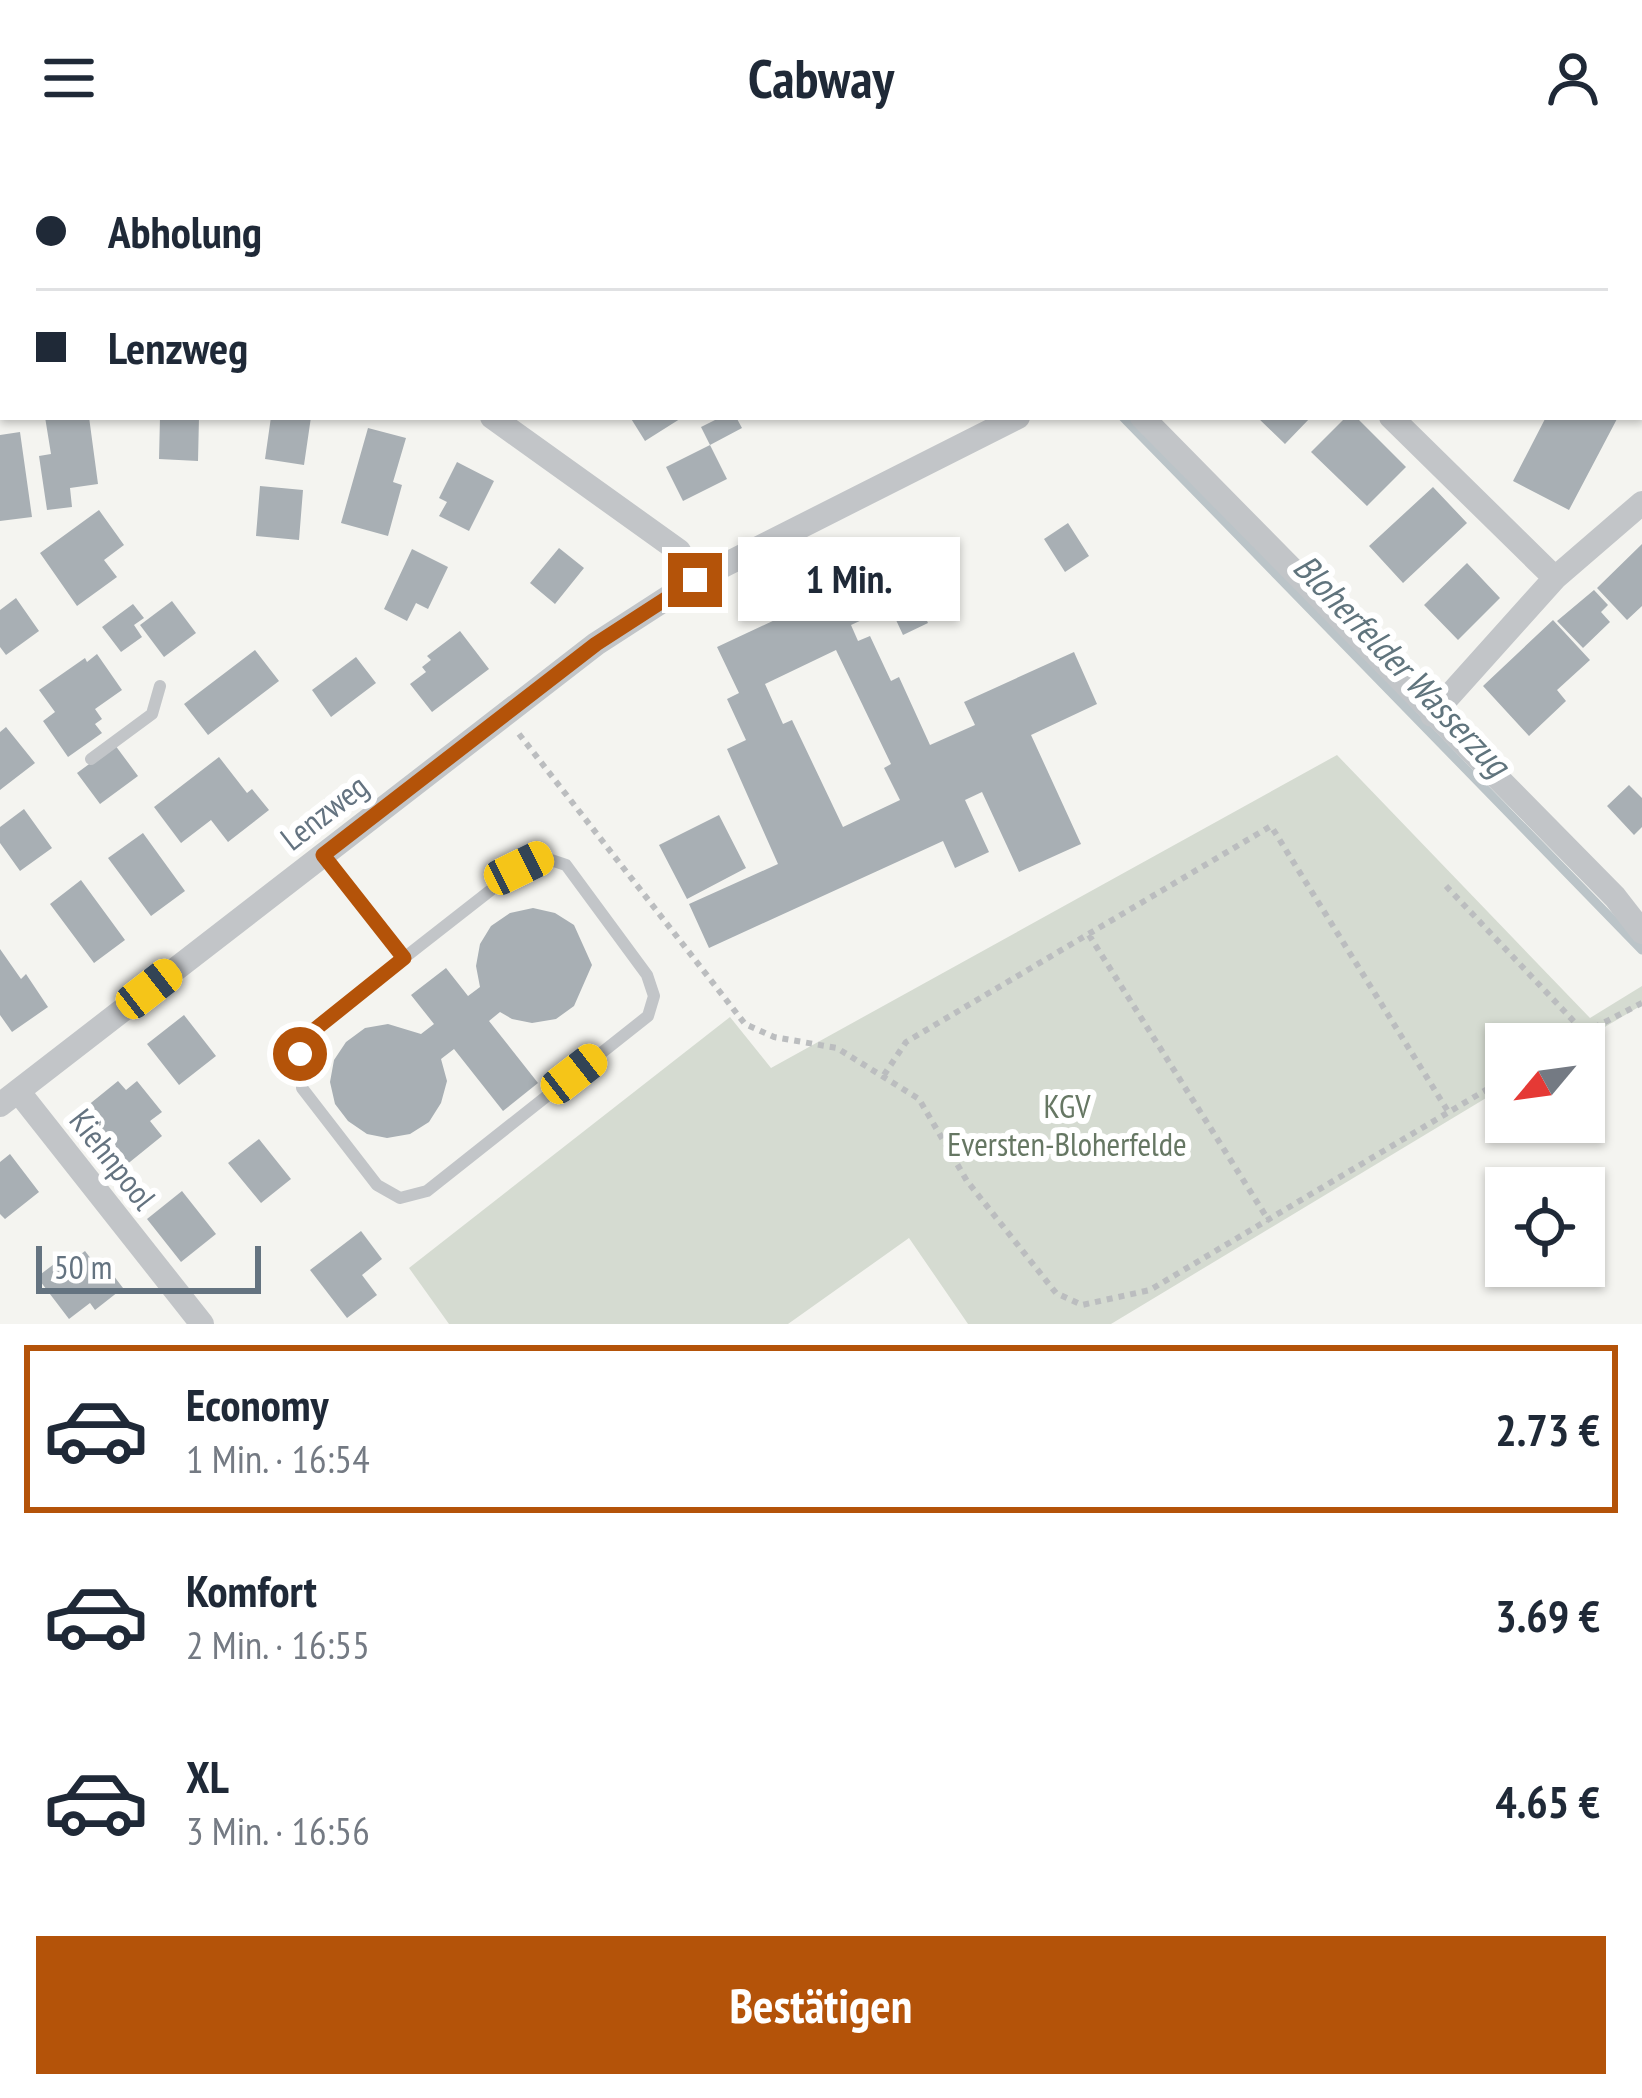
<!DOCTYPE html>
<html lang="de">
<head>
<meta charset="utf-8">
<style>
	body { margin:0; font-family:"PT Sans Narrow",sans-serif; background:#f2f2f3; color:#1f2937; height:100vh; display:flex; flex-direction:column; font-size:45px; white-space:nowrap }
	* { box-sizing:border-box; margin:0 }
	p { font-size:39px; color:#747a83 }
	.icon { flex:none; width:66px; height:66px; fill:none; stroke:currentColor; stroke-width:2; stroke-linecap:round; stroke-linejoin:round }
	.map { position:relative; height:1168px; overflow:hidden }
	.drawer { display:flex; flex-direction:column; background:#fff; flex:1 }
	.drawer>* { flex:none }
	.hud { position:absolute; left:0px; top:0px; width:1644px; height:264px; box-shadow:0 3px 9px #0004; display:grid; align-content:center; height:264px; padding:0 36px; background:#fff }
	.needle { width:78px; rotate:241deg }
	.controls { position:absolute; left:1485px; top:867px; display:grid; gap:24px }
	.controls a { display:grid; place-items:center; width:120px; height:120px; border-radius:0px; background:#fff; box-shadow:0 3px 9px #0004; font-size:60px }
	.scale { position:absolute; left:36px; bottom:30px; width:225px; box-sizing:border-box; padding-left:12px; border:6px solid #647380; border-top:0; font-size:33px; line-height:42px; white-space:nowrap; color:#647380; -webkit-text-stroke:9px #fff; paint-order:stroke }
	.end { position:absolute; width:54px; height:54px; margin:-27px; border:15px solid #b45309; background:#fff; box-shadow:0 0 0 6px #fff }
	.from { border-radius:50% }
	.bubble { position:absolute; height:84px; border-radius:0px; background:#fff; box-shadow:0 3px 9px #0004; font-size:39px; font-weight:700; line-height:84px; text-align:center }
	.car { position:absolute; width:36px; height:72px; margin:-36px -18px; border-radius:15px; box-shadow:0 0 9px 3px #0007; background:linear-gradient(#f5c518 24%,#345 0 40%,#f5c518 0 76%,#345 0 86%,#f5c518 0) }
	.hud b { display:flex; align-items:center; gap:42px; height:114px; font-size:45px }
	.hud b+b { border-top:3px solid #e0e1e3 }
	.hud i { width:30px; height:30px; background:#1f2937 }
	ul { padding:21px 0 0; list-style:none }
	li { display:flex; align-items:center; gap:36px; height:168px; margin:0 24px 18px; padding:0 12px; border:6px solid transparent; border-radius:0px }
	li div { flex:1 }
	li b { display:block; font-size:45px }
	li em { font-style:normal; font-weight:700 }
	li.current { border-color:#b45309 }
	li>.icon { width:108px; height:108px; stroke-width:1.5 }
	.primary-button { display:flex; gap:24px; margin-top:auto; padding:24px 36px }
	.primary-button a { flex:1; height:138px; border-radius:0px; background:#b45309; color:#fff; font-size:48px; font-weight:700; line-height:138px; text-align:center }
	header { display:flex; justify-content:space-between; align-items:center; height:156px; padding:0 36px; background:#fff; font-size:54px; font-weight:700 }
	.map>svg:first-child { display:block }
	.green { fill:#d5dbd1 }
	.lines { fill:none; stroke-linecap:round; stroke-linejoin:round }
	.stream { stroke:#bbc4c8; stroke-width:9 }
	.building { fill:#a8afb4; fill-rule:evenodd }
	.path { stroke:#bbbdbf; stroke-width:6; stroke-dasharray:6 6; stroke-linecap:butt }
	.lane { stroke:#c2c5c8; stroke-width:12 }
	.street { stroke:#c2c5c8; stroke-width:24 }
	.route { stroke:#b45309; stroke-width:15 }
	.labels { text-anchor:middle; stroke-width:12; stroke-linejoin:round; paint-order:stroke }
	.street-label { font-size:33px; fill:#647380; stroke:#fff }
	.park-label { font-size:33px; fill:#667763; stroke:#fff }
	.water-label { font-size:36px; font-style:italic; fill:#60747d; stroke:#fff }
</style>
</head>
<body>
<header><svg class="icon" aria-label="menu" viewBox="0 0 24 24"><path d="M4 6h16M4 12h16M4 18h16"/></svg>Cabway<svg class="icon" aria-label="person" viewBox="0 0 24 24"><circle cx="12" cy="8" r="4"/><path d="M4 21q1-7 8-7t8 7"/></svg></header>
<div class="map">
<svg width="1642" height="1168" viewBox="0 0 1642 1168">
	<rect width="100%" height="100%" fill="#f4f4f0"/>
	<path class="green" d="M1337,599l253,263 52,-32v19l-66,39h-70v42l-395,238h-143l-59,-86 -121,86h-339l-40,-56 321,-251 41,51z"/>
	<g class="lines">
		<path class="stream" d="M888,0l3,3
			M1123,261l519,533"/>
	</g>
	<path class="building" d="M45,261h44l9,67 -28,4 2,19 -25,3 -8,-54 12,-2z
		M160,261h39l-1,44 -39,-2z
		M271,261h40l-7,48 -39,-6z
		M630,261h53l-38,24z
		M721,261h15l6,11 -32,17 -9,-18z
		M1257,261h54l-26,27z
		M1346,261h10l50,50 -39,39 -56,-54z
		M1546,261h72l-49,93 -56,-29z
		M368,272l38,10 -13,44 9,3 -14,51 -47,-13z
		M20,276l12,85 -32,4v-86z
		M710,289l17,34 -44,22 -17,-34z
		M457,306l37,19 -25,50 -30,-15 8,-14 -8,-4z
		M260,330l43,4 -4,50 -43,-4z
		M1433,331l34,36 -64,60 -34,-37z
		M99,354l25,35 -20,15 13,17 -40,29 -37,-53z
		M1068,367l21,33 -24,16 -21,-33z
		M1642,388v62l-15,14 -30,-32z
		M559,392l25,20 -29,36 -25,-21z
		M412,393l36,18 -20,42 -12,-6 -9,18 -23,-12z
		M896,398l32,69 -25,12 -13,-28 -39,18 7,16 12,-5 21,45 8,-4 31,68 45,-20 -11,-23 110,-50 23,52 -66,31 50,109 -62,28 -37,-80 -17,8 24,52 -34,16 -12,-27 -234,107 -20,-44 89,-40 -51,-115 19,-9 -19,-41 12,-6 -22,-46 120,-56 6,13 36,-16 -10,-22zM836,494l55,114 -7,4 16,32 -57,27 -51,-107 -9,4 -18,-40z
		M1467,407l33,35 -42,42 -34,-35z
		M1594,434l14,15 -7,7 9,10 -27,26 -26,-27z
		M16,442l23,33 -33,24 -6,-8v-37z
		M172,445l24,32 -32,24 -24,-32z
		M133,448l11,14 -10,7 8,12 -21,15 -19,-25z
		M1553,464l37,40 -33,30 9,11 -37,35 -46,-50z
		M460,475l29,38 -57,43 -22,-28 16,-12 -4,-5 9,-7 -4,-4z
		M255,494l24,31 -71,54 -24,-31z
		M97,498l25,36 -27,19 7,10 -7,5 7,9 -34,24 -25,-36 12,-9 -16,-22 46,-32 2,4z
		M356,501l20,26 -45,34 -19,-27z
		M6,571l29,36 -35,27v-58z
		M115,589l23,31 -38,28 -23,-31z
		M219,601l28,36 5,-4 17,21 -41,32 -17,-22 -30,23 -27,-36z
		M1629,629l13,13v29l-8,8 -27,-29z
		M24,653l28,39 -32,23 -20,-28v-16z
		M719,659l27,53 -59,31 -28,-54z
		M143,677l42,58 -34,25 -43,-58z
		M81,724l44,60 -31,23 -44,-59z
		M533,752l22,5 19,12 18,40 -18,41 -18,13 -24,4 -20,-4 -12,-7 -11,9 49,62 -35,28 -49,-62 -13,10 6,22 -6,22 -12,19 -19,12 -23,4 -20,-4 -19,-13 -13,-17 -5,-22 4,-22 12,-18 19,-14 23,-4 33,10 13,-10 -23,-29 35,-27 22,28 12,-9 -4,-21 4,-22 11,-18 19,-13z
		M0,793l21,30 5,-5 22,33 -36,25 -12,-17z
		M184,859l32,41 -37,29 -32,-41z
		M118,925l8,9 11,-9 25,31 -12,9 12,15 -42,34 -44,-55z
		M259,983l32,40 -30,24 -33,-40z
		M10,998l29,38 -34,27 -5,-5v-52z
		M182,1035l34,43 -35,28 -34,-43z
		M361,1075l21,28 -20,16 15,20 -30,23 -37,-48z
		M85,1095l16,21 6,-5 16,21 -28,22 -5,-7 -21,16 -32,-42 21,-16 6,6z"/>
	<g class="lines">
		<path class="path" d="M933,0l1,3
			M16,3l1,-3
			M1195,3l1,-3
			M0,75l3,-13
			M519,578l226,290 29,13 63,11 82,51 48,82 89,112 26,12 68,-15 356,-212
			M1446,730l137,145
			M1089,779l180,286
			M1562,888l80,-41
			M884,919l22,-33 365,-216 178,287"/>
		<path class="lane" d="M235,3v-3
			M91,603l61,-45 8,-28
			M324,700l80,102 -96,77 -8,19 2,34 75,97 23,13 27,-7 221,-175 6,-20 -7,-21 -81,-110 -24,-8 -23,11 -115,90"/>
		<path class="street" d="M479,0l10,3
			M1499,0l6,3
			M454,3l5,-3
			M1244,3l1,-3
			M1468,3l8,-3
			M1641,73h1
			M0,216h3
			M492,261l187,134 16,29
			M1142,261l473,480 27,35
			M1391,261l164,161
			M1432,559l123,-137 87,-75
			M18,935l184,233
			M0,949l596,-461 99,-64 323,-163"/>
	</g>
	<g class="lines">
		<path class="route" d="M300,898l8,-19 96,-77 -81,-103 273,-211 99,-64"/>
	</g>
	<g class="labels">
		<g class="street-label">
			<text transform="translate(324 656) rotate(-38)" y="12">Lenzweg</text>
			<text transform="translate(113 1003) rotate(52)" y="12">Kiehnpool</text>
		</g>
		<g class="park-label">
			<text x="1067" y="962">KGV<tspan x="1067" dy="38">Eversten-Bloherfelde</tspan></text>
		</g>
		<g class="water-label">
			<text transform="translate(1402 509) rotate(46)" y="13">Bloherfelder Wasserzug</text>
		</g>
	</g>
</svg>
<div class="controls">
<a><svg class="needle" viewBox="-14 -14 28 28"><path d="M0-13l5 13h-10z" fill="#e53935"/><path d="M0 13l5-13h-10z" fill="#747a83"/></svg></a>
<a><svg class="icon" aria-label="locate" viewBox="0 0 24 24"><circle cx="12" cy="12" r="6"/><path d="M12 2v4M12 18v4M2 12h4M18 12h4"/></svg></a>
</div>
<div class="scale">50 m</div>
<i class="end from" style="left:300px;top:898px"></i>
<i class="end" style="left:695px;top:424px"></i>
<div class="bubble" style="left:738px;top:381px;width:222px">1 Min.</div>
<i class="car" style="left:519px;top:712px;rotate:64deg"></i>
<i class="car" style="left:149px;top:833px;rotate:52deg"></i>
<i class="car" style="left:574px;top:918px;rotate:52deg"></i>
<div class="hud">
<b><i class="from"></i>Abholung</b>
<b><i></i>Lenzweg</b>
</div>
</div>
<section class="drawer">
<ul>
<li class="current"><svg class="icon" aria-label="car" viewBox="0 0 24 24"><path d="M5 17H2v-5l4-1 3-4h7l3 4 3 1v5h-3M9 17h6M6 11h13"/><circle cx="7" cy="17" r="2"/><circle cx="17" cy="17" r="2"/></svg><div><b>Economy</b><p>1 Min. · 16:54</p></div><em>2.73 €</em></li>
<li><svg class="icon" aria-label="car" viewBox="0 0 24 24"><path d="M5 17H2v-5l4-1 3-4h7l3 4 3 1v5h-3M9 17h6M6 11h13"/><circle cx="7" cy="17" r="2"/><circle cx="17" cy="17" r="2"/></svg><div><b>Komfort</b><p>2 Min. · 16:55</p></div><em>3.69 €</em></li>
<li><svg class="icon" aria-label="car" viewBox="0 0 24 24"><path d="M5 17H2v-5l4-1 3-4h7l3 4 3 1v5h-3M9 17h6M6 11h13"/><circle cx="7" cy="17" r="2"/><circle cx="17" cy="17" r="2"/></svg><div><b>XL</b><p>3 Min. · 16:56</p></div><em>4.65 €</em></li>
</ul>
<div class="primary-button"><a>Bestätigen</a></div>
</section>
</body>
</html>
